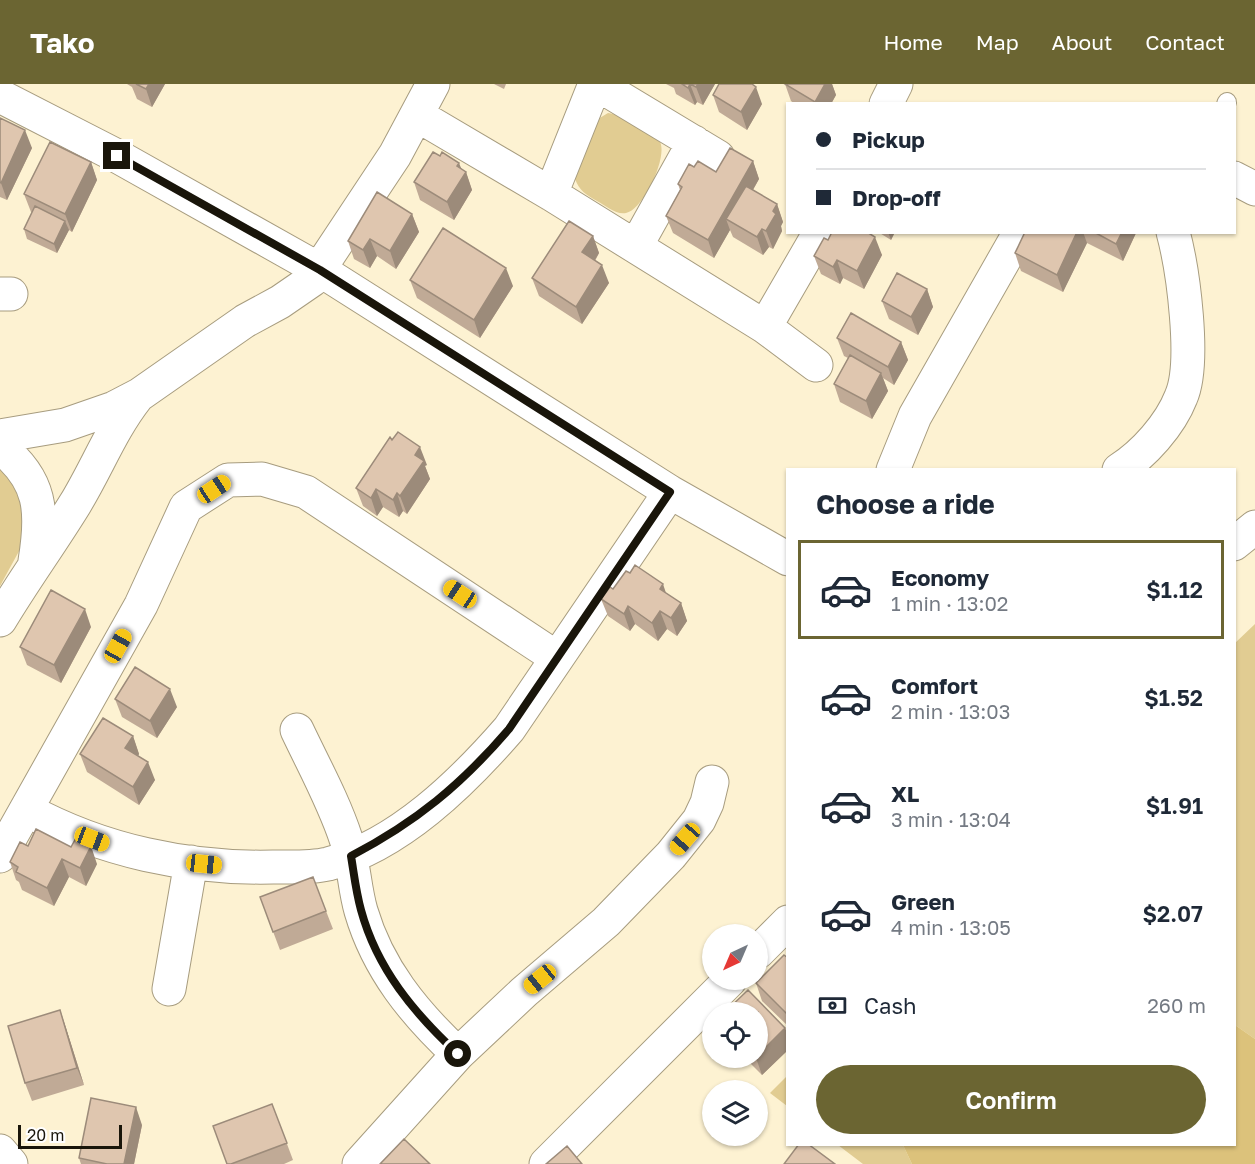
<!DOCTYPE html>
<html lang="en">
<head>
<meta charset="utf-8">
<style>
	body { margin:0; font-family:"Golos Text",sans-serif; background:#f6f6f7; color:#1f2937; height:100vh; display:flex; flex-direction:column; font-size:22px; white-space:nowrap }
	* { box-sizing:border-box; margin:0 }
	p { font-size:20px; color:#747a83 }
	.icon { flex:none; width:33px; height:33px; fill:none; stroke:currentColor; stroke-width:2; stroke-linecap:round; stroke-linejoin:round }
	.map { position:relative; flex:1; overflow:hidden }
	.sheet { position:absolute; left:786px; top:384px; width:450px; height:678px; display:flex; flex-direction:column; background:#fff; border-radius:0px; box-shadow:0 2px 4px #0004 }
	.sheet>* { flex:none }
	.guide { position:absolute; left:786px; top:18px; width:450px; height:132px; border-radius:0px; box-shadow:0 2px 4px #0004; display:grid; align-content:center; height:132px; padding:0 30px; background:#fff }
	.needle { width:39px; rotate:224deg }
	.tools { position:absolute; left:702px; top:840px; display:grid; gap:12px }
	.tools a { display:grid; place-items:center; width:66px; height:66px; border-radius:50%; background:#fff; box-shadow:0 2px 4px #0004; font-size:30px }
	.scale { position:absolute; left:18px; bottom:15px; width:104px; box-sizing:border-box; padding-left:6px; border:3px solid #19150a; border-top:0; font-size:16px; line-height:21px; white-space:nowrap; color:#19150a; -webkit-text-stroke:4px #fff; paint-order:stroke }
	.end { position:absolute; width:27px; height:27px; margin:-14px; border:8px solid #19150a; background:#fff; box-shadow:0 0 0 3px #fff }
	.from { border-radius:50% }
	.car { position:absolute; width:18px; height:36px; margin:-18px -9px; border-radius:8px; box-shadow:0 0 4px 2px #0007; background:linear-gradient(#f5c518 24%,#345 0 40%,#f5c518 0 76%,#345 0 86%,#f5c518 0) }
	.guide b { display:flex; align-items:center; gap:21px; height:57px; font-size:22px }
	.guide b+b { border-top:2px solid #e0e1e3 }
	.guide i { width:15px; height:15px; background:#1f2937 }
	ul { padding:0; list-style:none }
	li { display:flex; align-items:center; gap:18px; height:99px; margin:0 12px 9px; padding:0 18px; border:3px solid transparent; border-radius:0px }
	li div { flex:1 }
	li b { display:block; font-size:22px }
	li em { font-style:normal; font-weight:600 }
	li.selected { border-color:#6b6532 }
	li>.icon { width:54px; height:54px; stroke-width:1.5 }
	h2 { padding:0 30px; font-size:27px; line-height:72px }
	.pay { display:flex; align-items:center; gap:15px; height:66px; padding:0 30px; font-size:22px }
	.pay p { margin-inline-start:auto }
	.button { display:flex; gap:12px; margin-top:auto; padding:12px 30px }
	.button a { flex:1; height:69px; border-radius:36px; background:#6b6532; color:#fff; font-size:24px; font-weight:600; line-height:69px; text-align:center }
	header { display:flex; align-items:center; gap:36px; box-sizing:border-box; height:84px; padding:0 30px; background:#6b6532; color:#fff }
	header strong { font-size:28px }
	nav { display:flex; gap:33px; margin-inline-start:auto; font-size:21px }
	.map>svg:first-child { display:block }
	.green { fill:#e1cc92 }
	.forest { fill:#dcc27b }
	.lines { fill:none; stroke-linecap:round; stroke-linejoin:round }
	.service-casing { stroke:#a79c7f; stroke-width:20 }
	.minor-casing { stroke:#a79c7f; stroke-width:35 }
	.service { stroke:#fff; stroke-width:18 }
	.minor { stroke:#fff; stroke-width:33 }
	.wall { fill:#c0aa96 }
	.shaded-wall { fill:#9c8b7a }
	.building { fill:#dfc6af; stroke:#9c8b7a; stroke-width:1.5 }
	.route { stroke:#19150a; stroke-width:8 }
</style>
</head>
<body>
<header>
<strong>Tako</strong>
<nav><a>Home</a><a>Map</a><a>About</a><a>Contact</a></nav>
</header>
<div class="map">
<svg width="1255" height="1080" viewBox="0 0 1255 1080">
	<rect width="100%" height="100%" fill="#fdf2d2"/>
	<path class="green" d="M608,29c14,2 45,16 52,29 8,15 -17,68 -34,71 -10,2 -20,-7 -29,-12 -11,-6 -18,-11 -22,-22l23,-60z
		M0,383l21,25 3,50 -24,44z
		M1255,540v415l-20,-14 -1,-381z
		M787,992v30l-17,-13z
		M838,1061h65l9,19h-49z"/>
	<path class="forest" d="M1235,941l20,14v125h-343l-9,-19 331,-1z"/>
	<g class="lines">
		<defs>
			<path id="service" d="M1226,20l1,-2"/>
			<path id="minor" d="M597,0l121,73
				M0,12l117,60 203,114 350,222 118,67
				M886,20l10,-20
				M417,31l134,79 214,133 51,38
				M1234,94l21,11
				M551,110l44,-110
				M636,162l58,-104
				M0,210h11
				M765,243l55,-95
				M0,352l65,-11 49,-17 25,-13 106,-74 35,-19 32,-22 83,-125 38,-71
				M0,363c42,33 43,65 35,114
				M893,386l22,-54 105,-184
				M1119,386c25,-16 51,-45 62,-73 15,-34 2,-128 -8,-165
				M1234,460l21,-17
				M0,536c24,-40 51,-77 75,-116 22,-36 36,-74 62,-107
				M297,646c17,36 37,72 49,109 8,23 8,48 15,72 17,58 53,102 97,143
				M27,726c75,41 161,59 246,57 18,0 38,1 55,-3 71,-19 134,-81 181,-135l161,-237
				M0,772l141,-251 45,-98 42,-27 34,-1 44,13 251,166
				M758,868l30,-30
				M169,905l22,-127
				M0,1067l11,13
				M359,1080l99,-110 66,-62 82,-70 65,-67 28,-35 8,-17 5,-21
				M546,1080l184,-184"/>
		</defs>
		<use href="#service" class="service-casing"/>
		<use href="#minor" class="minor-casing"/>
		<use href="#service" class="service"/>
		<use href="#minor" class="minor"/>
	</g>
	<path class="wall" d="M127,0h38l-13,23 -15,-8 -5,-12z
		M494,0h12l-2,5z
		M666,0h49l-12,21 -6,-3 -2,3 -19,-11 -2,-6z
		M785,0h47l4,11 -5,9h-36l-4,-3z
		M713,11l49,9 -15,26 -28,-18z
		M0,34l32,30 -25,52 -7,-3z
		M753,77l6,18 -6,11 24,14 6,18 -2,4 1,5 -9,18 -4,-2 -6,8 -30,-18 -3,-7 -16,28 -41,-25 -7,-17 14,-26 -2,-6 16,-17 22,5z
		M91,78l6,18 -25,52 -3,-2 -12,23 -30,-14 -3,-10 8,-17h-1l-7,-18z
		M461,85l5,3 6,18 -18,30 -34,-20 -6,-18z
		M412,130l7,18 -23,37 -19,-13 -7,12 -16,-9 -6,-18z
		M832,148h36l14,23 -18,34 -21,-11 -3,6 -19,-10 -7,-18 14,-16z
		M878,148h17l-4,8z
		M1025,148h111v1l-13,28 -36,-18 -24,49 -42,-21 -6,-18z
		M593,152l6,17 -4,8 14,22 -27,41 -43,-28 -7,-18z
		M410,196l103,6 -33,52 -63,-40z
		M927,205l6,18 -15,28 -29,-16 -7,-18z
		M837,254l64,4 7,18 -14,25 -11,-7 5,13 -16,28 -32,-17 -6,-18 14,-26 -4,-2z
		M427,381l-2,1 5,13 -23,35 -4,-3 -4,6 -16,-10 -6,9 -14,-10 -7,-18z
		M630,489l36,20 15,10 6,18 -10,15 -10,-7 -9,12 -23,-17 -5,7 -22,-15 -7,-17z
		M91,543l-30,56 -34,-18 -7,-18z
		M115,615l62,8 -20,31 -35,-21z
		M133,652l6,18 -1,2 17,24 -16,25 -52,-33 -7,-18z
		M28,762l69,18 -11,22 -17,-9 -15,29 -32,-16 -3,-8 -3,-2 -6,-18z
		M260,813l66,14 7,18 -53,21z
		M788,874v68l-26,-25 -6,-18z
		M60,926l6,18 18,57 -52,16 -7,-18z
		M785,944l3,7v15l-26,25 -17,-17h13z
		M272,1020l21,56 -9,4h-57z
		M142,1041l-8,39h-53l-2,-6z"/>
	<path class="shaded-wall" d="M149,0h16l-13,23 -6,-18z
		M690,0l7,18 -2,3 -7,-17z
		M698,0h17l-12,21 -7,-18z
		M825,0h7l4,11 -5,9h-15l-1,-2z
		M756,3l6,17 -15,26 -6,-18z
		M25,46l7,18 -25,52 -6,-17z
		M753,77l6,18 -25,44 -8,-4 4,11 -16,28 -6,-18z
		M91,78l6,18 -25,52 -7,-18z
		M459,79l5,12 2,-3 6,18 -18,30 -7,-18 10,-36z
		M777,120l6,18 -2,4 1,5 -9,18 -7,-18 7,-20z
		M412,130l7,18 -23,37 -6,-18z
		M65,137l4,9 -12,23 -3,-9z
		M762,145l7,18 -6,8 -6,-18z
		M888,148h7l-4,8z
		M1077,148h6l4,11 -24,49 -6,-17z
		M1122,148h14v1l-13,28 -7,-17z
		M593,152l6,17 -10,17 -7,-18z
		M875,153l7,18 -18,34 -7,-18z
		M370,155l7,17 -7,12 -7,-18z
		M837,176l6,18 -3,6 -7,-17z
		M602,181l7,18 -27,41 -6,-17z
		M506,184l7,18 -33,52 -6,-18z
		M927,205l6,18 -15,28 -7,-18z
		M901,258l7,18 -14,25 -6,-18z
		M881,289l7,18 -16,28 -6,-18z
		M420,363l7,18 -2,1 5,13 -23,35 -7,-18 15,-41z
		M376,405l7,18 -6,9 -6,-18z
		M397,409l6,18 -4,6 -6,-17z
		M663,500l6,18 -9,-13z
		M681,519l6,18 -10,15 -6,-18z
		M628,522l7,18 -5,7 -6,-17z
		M85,525l6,18 -30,56 -7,-18z
		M660,527l7,18 -9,12 -6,-18z
		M170,605l7,18 -20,31 -7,-17z
		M133,652l6,18 -7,12 -7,-18z
		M148,678l7,18 -16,25 -6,-18z
		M91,762l6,18 -11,22 -6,-18z
		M62,775l7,18 -15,29 -7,-18z
		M60,926l6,18 18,57 -7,-17z
		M785,944l3,7v15l-26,25 -6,-17h2v-3z
		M136,1023l6,18 -8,39h-10z"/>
	<path class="building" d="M136,0h13l-3,5z
		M682,0h16l-2,3 -6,-3 -2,4z
		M719,0h33l4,3 -15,25 -28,-17z
		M785,0h40l-10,18z
		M0,34l25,12 -24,53 -1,-1z
		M50,58l41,20 -26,52 -41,-20z
		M730,64l23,13 -45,79 -42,-24 16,-29 -4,-3 11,-20 5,3 4,-6 18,11z
		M433,68l7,4 2,-4 17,11 -2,3 9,6 -19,30 -33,-20z
		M746,102l31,18 -4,7 3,3 -10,17 -4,-2 -5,8 -31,-18z
		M377,108l35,22 -22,37 -20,-12 -7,11 -15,-9z
		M35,122l30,15 -11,23 -30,-15z
		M569,137l24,15 -11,16 20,13 -26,42 -44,-29z
		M443,144l63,40 -32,52 -64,-40z
		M832,148h35l8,5 -18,34 -20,-11 -4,7 -19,-11 10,-18 4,2z
		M1025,148h52l-20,43 -42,-22z
		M1094,148h28l-6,12z
		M897,189l30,16 -16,28 -29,-16z
		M851,229l50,29 -13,25 -51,-29z
		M850,271l31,18 -15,28 -32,-17z
		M398,348l22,15 -5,8 9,6 -24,35 -3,-3 -4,7 -17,-11 -5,9 -15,-10 34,-51 2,3z
		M635,481l28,19 -3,5 21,14 -10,15 -11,-7 -8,12 -24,-17 -4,8 -23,-15 9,-12 3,2 13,-18 4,2z
		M51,506l34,19 -31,56 -34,-18z
		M135,583l35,22 -20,32 -35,-22z
		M103,634l30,18 -8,12 23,14 -15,25 -53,-33z
		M36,745l35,18 5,-9 15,8 -11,22 -18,-9 -15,29 -31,-16 2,-5 -8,-5 10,-20 8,4z
		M313,793l13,34 -53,21 -13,-35z
		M784,871l4,3v57l-32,-32z
		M748,906l37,38 -27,27v-43h-33z
		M60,926l17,58 -52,15 -17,-57z
		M91,1014l45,9 -12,57h-17l-28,-6z
		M272,1020l15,39 -56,21h-4l-14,-38z
		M404,1055l26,25h-50z
		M799,1060h9l27,20h-51z
		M567,1062l15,18h-36z"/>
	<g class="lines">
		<path class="route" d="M117,72l203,114 350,222 -161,237c-48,56 -93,93 -158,127 3,18 5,36 10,54 16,59 53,103 97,144"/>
	</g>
</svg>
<div class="tools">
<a><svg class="needle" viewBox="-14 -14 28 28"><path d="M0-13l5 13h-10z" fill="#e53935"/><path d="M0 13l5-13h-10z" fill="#747a83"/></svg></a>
<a><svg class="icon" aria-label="locate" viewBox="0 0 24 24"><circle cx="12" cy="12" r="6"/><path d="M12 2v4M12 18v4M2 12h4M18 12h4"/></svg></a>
<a><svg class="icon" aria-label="layers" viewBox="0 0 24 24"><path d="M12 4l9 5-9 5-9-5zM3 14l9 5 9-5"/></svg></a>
</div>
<div class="scale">20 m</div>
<i class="end from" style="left:458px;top:970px"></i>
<i class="end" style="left:117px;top:72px"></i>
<i class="car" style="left:214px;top:405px;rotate:57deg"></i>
<i class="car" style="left:460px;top:510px;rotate:303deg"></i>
<i class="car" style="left:118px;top:562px;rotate:29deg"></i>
<i class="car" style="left:92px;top:755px;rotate:111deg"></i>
<i class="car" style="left:685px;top:755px;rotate:221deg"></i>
<i class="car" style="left:204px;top:780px;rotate:96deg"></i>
<i class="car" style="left:540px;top:895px;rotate:231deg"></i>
<div class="guide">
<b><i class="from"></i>Pickup</b>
<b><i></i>Drop-off</b>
</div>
<section class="sheet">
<h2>Choose a ride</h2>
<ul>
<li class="selected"><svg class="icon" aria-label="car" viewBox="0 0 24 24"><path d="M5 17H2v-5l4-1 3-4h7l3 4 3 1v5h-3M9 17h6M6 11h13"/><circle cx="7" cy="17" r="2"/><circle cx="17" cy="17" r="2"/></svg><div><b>Economy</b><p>1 min · 13:02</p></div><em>$1.12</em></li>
<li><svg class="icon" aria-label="car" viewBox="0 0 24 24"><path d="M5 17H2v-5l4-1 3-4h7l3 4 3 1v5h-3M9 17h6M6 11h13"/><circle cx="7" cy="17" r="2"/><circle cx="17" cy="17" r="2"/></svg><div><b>Comfort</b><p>2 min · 13:03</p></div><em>$1.52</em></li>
<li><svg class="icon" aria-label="car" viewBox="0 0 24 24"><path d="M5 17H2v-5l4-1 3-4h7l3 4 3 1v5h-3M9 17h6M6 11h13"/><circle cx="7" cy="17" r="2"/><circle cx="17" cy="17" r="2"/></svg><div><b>XL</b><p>3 min · 13:04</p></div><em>$1.91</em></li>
<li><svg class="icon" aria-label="car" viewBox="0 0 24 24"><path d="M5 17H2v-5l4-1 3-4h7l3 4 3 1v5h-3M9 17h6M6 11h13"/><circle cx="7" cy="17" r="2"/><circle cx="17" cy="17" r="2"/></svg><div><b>Green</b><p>4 min · 13:05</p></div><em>$2.07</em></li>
</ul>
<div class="pay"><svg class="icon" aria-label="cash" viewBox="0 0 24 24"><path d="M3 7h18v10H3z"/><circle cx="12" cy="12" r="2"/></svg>Cash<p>260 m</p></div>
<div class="button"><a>Confirm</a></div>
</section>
</div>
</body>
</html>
